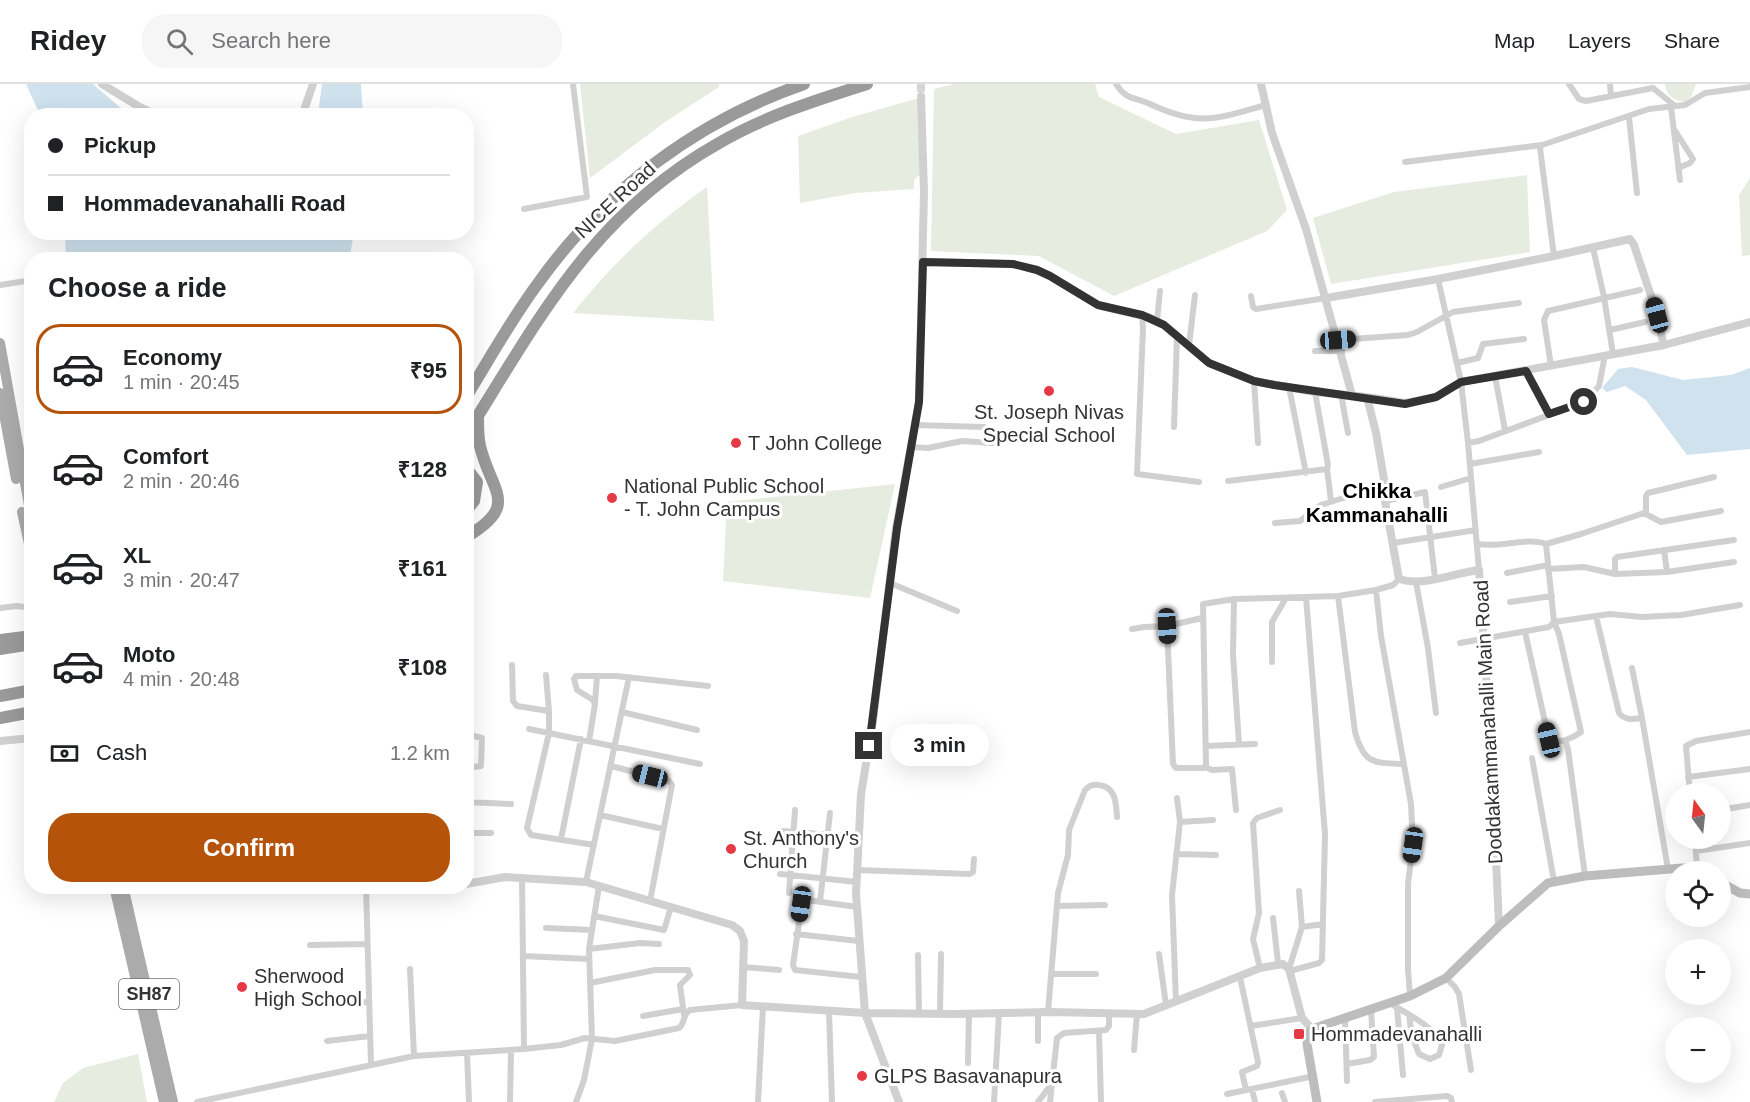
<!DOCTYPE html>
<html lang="en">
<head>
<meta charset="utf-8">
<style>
	body { margin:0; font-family:Arial,sans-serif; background:#f6f6f6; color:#202124; height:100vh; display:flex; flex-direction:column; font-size:22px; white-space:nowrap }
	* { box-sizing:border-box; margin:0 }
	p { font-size:20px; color:#757577 }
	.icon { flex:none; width:33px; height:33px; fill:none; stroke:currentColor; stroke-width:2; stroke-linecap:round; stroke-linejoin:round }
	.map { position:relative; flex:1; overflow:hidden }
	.side { position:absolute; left:24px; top:168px; width:450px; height:642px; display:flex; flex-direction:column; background:#fff; border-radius:24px; box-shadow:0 6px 24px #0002 }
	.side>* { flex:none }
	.hud { position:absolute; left:24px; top:24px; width:450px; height:132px; border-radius:24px; box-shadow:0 6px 24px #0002; display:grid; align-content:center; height:132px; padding:0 24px; background:#fff }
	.needle { width:39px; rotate:345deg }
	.fabs { position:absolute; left:1665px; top:699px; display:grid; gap:12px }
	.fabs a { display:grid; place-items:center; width:66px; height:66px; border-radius:50%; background:#fff; box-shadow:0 6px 24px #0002; font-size:30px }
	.end { position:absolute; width:27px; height:27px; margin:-14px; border:8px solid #333; background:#fff; box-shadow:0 0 0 3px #fff }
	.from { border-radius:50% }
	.bubble { position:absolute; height:42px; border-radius:21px; background:#fff; box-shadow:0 6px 24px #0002; font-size:20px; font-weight:600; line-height:42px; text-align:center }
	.car { position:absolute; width:18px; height:36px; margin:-18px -9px; border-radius:8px; box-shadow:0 0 4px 2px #0007; background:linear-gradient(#222 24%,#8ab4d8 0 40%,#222 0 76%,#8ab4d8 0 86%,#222 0) }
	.hud b { display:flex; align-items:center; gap:21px; height:57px; font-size:22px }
	.hud b+b { border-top:2px solid #e0e0e0 }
	.hud i { width:15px; height:15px; background:#202124 }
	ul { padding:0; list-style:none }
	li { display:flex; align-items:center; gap:18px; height:90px; margin:0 12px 9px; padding:0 12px; border:3px solid transparent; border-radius:24px }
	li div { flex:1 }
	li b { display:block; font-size:22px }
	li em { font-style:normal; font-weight:600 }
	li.current { border-color:#b45309 }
	li>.icon { width:54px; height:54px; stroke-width:1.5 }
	h2 { padding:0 24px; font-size:27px; line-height:72px }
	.pay { display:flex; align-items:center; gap:15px; height:66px; padding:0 24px; font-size:22px }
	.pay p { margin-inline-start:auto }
	.cta { display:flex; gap:12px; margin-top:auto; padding:12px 24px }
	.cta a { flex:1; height:69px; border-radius:24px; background:#b45309; color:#fff; font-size:24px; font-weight:600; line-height:69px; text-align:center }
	header { display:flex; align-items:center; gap:36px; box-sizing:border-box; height:84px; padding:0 30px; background:#fff; border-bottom:2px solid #e0e0e0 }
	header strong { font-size:28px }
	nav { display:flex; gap:33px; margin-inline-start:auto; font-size:21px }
	.search { width:420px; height:54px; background:#f6f6f6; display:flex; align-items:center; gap:15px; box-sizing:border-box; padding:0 21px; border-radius:24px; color:#757577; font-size:22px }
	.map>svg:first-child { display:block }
	.green { fill:#e6ecdf }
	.water { fill:#cfe2ee }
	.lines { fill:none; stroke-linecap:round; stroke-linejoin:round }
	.tertiary-tunnel { stroke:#d6d6d6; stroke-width:8; stroke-dasharray:8 4; stroke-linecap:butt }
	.minor { stroke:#d0d0d0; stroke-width:6 }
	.tertiary { stroke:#d0d0d0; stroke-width:8 }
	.secondary { stroke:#bdbdbd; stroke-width:9 }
	.primary { stroke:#ababab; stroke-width:10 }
	.motorway { stroke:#9a9a9a; stroke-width:12 }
	.route { stroke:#333; stroke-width:8 }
	.poi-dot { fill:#e63946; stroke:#fff; stroke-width:2 }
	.labels { text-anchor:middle; stroke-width:6; stroke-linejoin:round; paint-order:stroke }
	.shield { fill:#fff; stroke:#707070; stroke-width:1.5 }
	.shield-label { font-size:18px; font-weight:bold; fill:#333 }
	.street-label { font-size:20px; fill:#333; stroke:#fff }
	.poi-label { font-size:20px; fill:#333; stroke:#fff; text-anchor:start }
	.neighbourhood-label { font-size:21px; font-weight:bold; fill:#000; stroke:#fff }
</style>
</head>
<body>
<header>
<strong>Ridey</strong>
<div class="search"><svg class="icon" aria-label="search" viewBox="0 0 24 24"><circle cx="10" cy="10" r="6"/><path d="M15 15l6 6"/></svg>Search here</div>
<nav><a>Map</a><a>Layers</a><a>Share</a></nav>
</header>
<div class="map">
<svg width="1750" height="1018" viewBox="0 0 1750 1018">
	<rect width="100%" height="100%" fill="#fff"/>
	<path class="green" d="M580,0h139v3l-54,35 -75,56z
		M954,0h141l4,13 77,37 83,-14 28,90 -20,21 -153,65 -75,-40 -108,-5 3,-162z
		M1665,0h31l-5,13 -6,5c-11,-2 -19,-6 -20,-18z
		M919,14l3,75 -8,7v9l-59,4 -55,10 -2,-67 54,-19z
		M1527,91l3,77 -199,32 -18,-66 81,-26z
		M1750,94v77l-8,1 -3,-61z
		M707,103l7,134 -141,-8c39,-49 83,-91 134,-126z
		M895,400l-25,114 -147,-17 4,-79z
		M138,970l9,48h-93l9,-19 20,-15z"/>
	<path class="water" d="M26,0h67l36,31h-89z
		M322,0h39l2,31h-45z
		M65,149v-1l289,1 -5,27 -283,-1z
		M1632,283l51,13 48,-5 19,-7v81l-63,6 -41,-55 -21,-14 -18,6 -5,-4 16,-19z"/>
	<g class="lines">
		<path class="tertiary-tunnel" d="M921,0v12"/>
		<path class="minor" d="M1116,0c10,16 18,13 34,20 49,23 66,15 116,1
			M1569,0l10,15 7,2 67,-13 22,18
			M1610,0l1,12
			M1671,23l9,73
			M1629,33l8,76
			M1674,45l19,30 -3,4 -12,5
			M1405,78l137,-17
			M524,125l63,-12 -14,-113
			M1593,164l11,49 9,57
			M1554,172l-14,-108 2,-3 107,-36 36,-4 20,-12 45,-6
			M1438,195l23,103 7,61
			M0,201l32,-5
			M1251,212l2,11 3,2 70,-11
			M1142,231l1,13 -6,146 62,8
			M1157,237l3,-30
			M1610,246l35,-8
			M1338,256l70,-5 9,-3 36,-20 66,-9
			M1189,261l6,-50
			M1315,267h27
			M1457,279l21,-5 5,-14 41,-5
			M1551,282l-7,-46 4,-9 92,-21
			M1526,287l23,43
			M1495,292l10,54
			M1254,297l4,62
			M1289,303l17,86
			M1341,310l7,39
			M915,341l69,2
			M1174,343l3,-91
			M911,363l17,1 34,-7 30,2
			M1470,380l69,-12
			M1327,385l4,32
			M1228,397l99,-12 1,-4 -13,-73
			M1441,403l30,-9
			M1385,417l40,-9 10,86
			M1646,429v-17l2,-3 66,-16
			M1275,439l25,-2 21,-16 64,-20
			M1393,459l83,-13
			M1546,460l35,-10 63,-21 17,9 60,-11
			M1664,466l3,22
			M1548,485l36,-2 31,7 52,-2 67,-10
			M1479,486l-11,-127 11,-2 105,-39 15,-16 6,-31
			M1507,489l41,-8
			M1615,490v-15l2,-2 117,-17
			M1416,498l12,66 8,65
			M890,499l67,28
			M1376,506l5,46 30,168 2,41 -5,38v86l2,27
			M1338,512l17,136c9,32 18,31 49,32
			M1234,515l-1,56 6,89
			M1510,518l42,-6
			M0,524l17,-2 15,2
			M1596,532l23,97c6,8 15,6 23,5l-10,-50
			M1167,542l6,138 3,4h27l3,-3 -3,-161 31,-5 104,-3 38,-6 17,-5 6,-6
			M1132,545l12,-2 23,-1 35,-8
			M1525,548l24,108c11,4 24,-2 32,-8l-22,-98 -5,-12 56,-8 32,3 39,-2 59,-10
			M1460,559l89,-16 5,-5 -8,-78c-19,-7 -46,4 -68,0
			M1272,578v-40l14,-24
			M512,581l1,36 4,5 32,5v22l-22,95 4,7 63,10
			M546,591l3,36
			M595,618l2,-26
			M622,628l75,18
			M1642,634l26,151
			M529,645l171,35
			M466,650l16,4 -1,28 -15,2
			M1565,656l3,9 17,127
			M589,657l6,-37 -2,-4 -16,-10 -3,-11 2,-3h40l92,10
			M1206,662l49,-2
			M1532,674l22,123
			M611,682l58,15 3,4 -22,116
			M1205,683l7,3 20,-1 4,41
			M1688,693l62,-8
			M1690,710l-4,-48 10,-5 54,-9
			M466,718l45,2
			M469,718l2,-28
			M1720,726l30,-5
			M600,731l63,14
			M1180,738l33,-2
			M782,747l77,6
			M466,749h25
			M1695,754l2,31
			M561,755l20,-100
			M1696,767l54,-8
			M1176,770l40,1
			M857,786l112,4 4,-2 1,-13
			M780,790l77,8
			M586,798l43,-205
			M366,802l5,179
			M789,809l6,-83
			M820,818l10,-89
			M1057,822l48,-1
			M857,823l-50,-7 -5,2 -9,63 2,5 66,7
			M594,832l70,14 7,-23
			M1273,834l5,45
			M1302,843l21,-3
			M546,844l46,2
			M796,850l62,7
			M310,861l56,-1
			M589,865l51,-6 19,1
			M1159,870l7,51
			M918,871l1,59
			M523,872l66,3
			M743,883l36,3
			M1260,884l-7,-29 6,-26 -6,-90 4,-5 23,-8
			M410,885l4,87
			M1289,885l13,-42 -3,-36
			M1290,887l29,-8 3,-3 3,-126 -19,-237
			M1051,890h45
			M1240,893l18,85 -1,4 -15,6 4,18
			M1446,894l9,9 4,7 12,76
			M590,899l65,-13h33l2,5 -10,10 4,30
			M1176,918l-4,-107 8,-73 -3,-24
			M1390,919c15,10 46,24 52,42l-3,10 -9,4 -11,-5 -7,-18 -3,-21
			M322,921l47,-3
			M1397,924l6,67
			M829,927l3,91
			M1048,928l10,-119 10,-38 1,-25 16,-40c4,-4 7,-6 14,-5 17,2 17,18 18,32
			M940,930l1,-60
			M643,932l40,-7
			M1345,933l2,64
			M1251,942l51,-8
			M1099,947l2,71
			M327,957l43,-5
			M1038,957v-29
			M524,965l37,-4 24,-7 30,3 64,-13c6,-4 3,-13 11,-18l52,-5
			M1134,966l3,-36
			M467,969l2,49
			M968,979l1,-49
			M1347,980l23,-4 4,-3 -3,-48
			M1252,1005l3,13
			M1282,1009l3,9
			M1227,1010l87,-18
			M197,1018l217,-46 110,-7 -2,-172
			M510,1018l1,-52
			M576,1018l8,-22 8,-41 -3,-90 10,-63
			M758,1018l5,-96
			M994,1018l5,-89
			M1038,1018l12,-16
			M1050,1018l7,-64 7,-5 42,-3 3,-4v-13
			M1375,1018l72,-6 4,2 1,4"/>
		<path class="tertiary" d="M102,0l36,22 21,10
			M1261,0l11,49 34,96 46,166
			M302,32l11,-32
			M923,178l90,2 24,6 13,6 48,29 53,13 13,7 45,38 45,18 61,11 52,5 38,6 31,-6 25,-15 203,-37 86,-23
			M1326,214l112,-19 116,-23 76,-17 4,6 19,57 11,43
			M1367,313l9,36 9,52v16l14,78c25,8 55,-6 80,-9l12,177 8,179
			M0,657l32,-3
			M466,800l39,-7 81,5 146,43 8,6 4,10 -2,64 123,8 91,1 92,-2 96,2 116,-46 23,-4 6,5 13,49 10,11
			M899,1018l-34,-89 -9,-119 5,-100 12,-73 23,-193 23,-126 5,-210 -3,-96"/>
		<path class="secondary" d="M1720,798l20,11 10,1
			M1317,1018l-10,-58 2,-11 3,-4 98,-33 36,-18 53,-52 49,-43 37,-7 97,-8h8l11,4"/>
		<path class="primary" d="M0,259l32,179
			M0,309l16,86
			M22,428l10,46
			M114,802l50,216
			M123,802l50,216"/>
		<path class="motorway" d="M466,313c24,-39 46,-79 73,-115 66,-92 158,-161 265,-198
			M466,351c74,-118 127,-221 253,-292 46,-27 98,-43 148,-59
			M466,388l4,1 7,9 -3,19 -8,10
			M466,453c55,-32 25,-45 14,-91 -2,-9 -2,-19 -2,-28
			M0,556l32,-4
			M0,565l32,-5
			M0,612l32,-6
			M0,634l32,-6"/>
	</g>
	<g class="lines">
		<path class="route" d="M869,662l28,-218 22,-126 4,-140 90,2 24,6 13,6 48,29 44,10 22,10 45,38 45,18 20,4 131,19 31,-7 25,-15 65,-11 23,43 35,-12"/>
	</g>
	<g class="poi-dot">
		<circle cx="1049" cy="307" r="6"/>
		<circle cx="736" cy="359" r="6"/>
		<circle cx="612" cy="414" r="6"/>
		<circle cx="731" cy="765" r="6"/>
		<circle cx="242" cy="903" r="6"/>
		<rect x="1293" y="944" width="12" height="12" rx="3"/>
		<circle cx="862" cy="992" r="6"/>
	</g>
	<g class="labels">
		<rect class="shield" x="119" y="895" width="60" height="30" rx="4.5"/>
		<g class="shield-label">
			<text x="149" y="916">SH87</text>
		</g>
		<g class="street-label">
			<text transform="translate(615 116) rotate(-43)" y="7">NICE Road</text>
			<text transform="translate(1488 638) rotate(-93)" y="7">Doddakammanahalli Main Road</text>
		</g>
		<g class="poi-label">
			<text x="1049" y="335" text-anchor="middle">St. Joseph Nivas<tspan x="1049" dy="23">Special School</tspan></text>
			<text x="748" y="366">T John College</text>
			<text x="624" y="409">National Public School<tspan x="624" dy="23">- T. John Campus</tspan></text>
			<text x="743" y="761">St. Anthony's<tspan x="743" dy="23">Church</tspan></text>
			<text x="254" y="899">Sherwood<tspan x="254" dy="23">High School</tspan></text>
			<text x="1311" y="957">Hommadevanahalli</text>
			<text x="874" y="999">GLPS Basavanapura</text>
		</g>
		<g class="neighbourhood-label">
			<text x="1377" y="414">Chikka<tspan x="1377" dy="24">Kammanahalli</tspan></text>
		</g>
	</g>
</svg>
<div class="fabs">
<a><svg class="needle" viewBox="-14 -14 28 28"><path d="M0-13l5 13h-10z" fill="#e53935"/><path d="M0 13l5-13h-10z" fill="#757577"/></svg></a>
<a><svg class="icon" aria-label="locate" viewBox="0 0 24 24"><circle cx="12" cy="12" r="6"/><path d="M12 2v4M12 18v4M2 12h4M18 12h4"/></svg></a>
<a>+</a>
<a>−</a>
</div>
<i class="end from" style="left:1584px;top:318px"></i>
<i class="end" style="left:869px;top:662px"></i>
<div class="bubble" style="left:890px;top:640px;width:99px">3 min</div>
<i class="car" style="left:1657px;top:231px;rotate:345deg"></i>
<i class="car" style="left:1338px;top:256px;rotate:86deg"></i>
<i class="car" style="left:1167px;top:542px;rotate:177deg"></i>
<i class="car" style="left:1549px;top:656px;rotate:347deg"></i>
<i class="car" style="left:650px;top:692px;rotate:284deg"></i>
<i class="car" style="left:1413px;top:761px;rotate:188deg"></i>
<i class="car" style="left:801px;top:820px;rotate:188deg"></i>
<div class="hud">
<b><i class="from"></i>Pickup</b>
<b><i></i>Hommadevanahalli Road</b>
</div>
<section class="side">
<h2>Choose a ride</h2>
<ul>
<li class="current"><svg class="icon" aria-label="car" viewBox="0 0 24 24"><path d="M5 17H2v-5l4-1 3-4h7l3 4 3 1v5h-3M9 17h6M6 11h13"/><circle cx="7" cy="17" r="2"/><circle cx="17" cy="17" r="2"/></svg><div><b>Economy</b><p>1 min · 20:45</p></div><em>₹95</em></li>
<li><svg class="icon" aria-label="car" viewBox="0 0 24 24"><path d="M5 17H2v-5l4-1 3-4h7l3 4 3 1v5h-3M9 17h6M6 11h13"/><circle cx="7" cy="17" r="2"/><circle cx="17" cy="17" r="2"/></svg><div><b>Comfort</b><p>2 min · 20:46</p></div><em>₹128</em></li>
<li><svg class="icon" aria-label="car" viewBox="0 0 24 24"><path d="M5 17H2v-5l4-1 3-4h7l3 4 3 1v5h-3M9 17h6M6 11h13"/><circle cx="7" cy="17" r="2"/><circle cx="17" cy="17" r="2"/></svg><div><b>XL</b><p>3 min · 20:47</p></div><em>₹161</em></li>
<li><svg class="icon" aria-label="car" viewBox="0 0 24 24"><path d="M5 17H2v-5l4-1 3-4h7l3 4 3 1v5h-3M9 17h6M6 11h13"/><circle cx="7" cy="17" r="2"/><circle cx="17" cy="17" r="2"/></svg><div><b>Moto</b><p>4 min · 20:48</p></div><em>₹108</em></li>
</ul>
<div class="pay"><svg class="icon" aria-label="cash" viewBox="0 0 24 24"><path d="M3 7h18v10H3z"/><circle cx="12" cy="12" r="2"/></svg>Cash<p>1.2 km</p></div>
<div class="cta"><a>Confirm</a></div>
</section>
</div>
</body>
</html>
